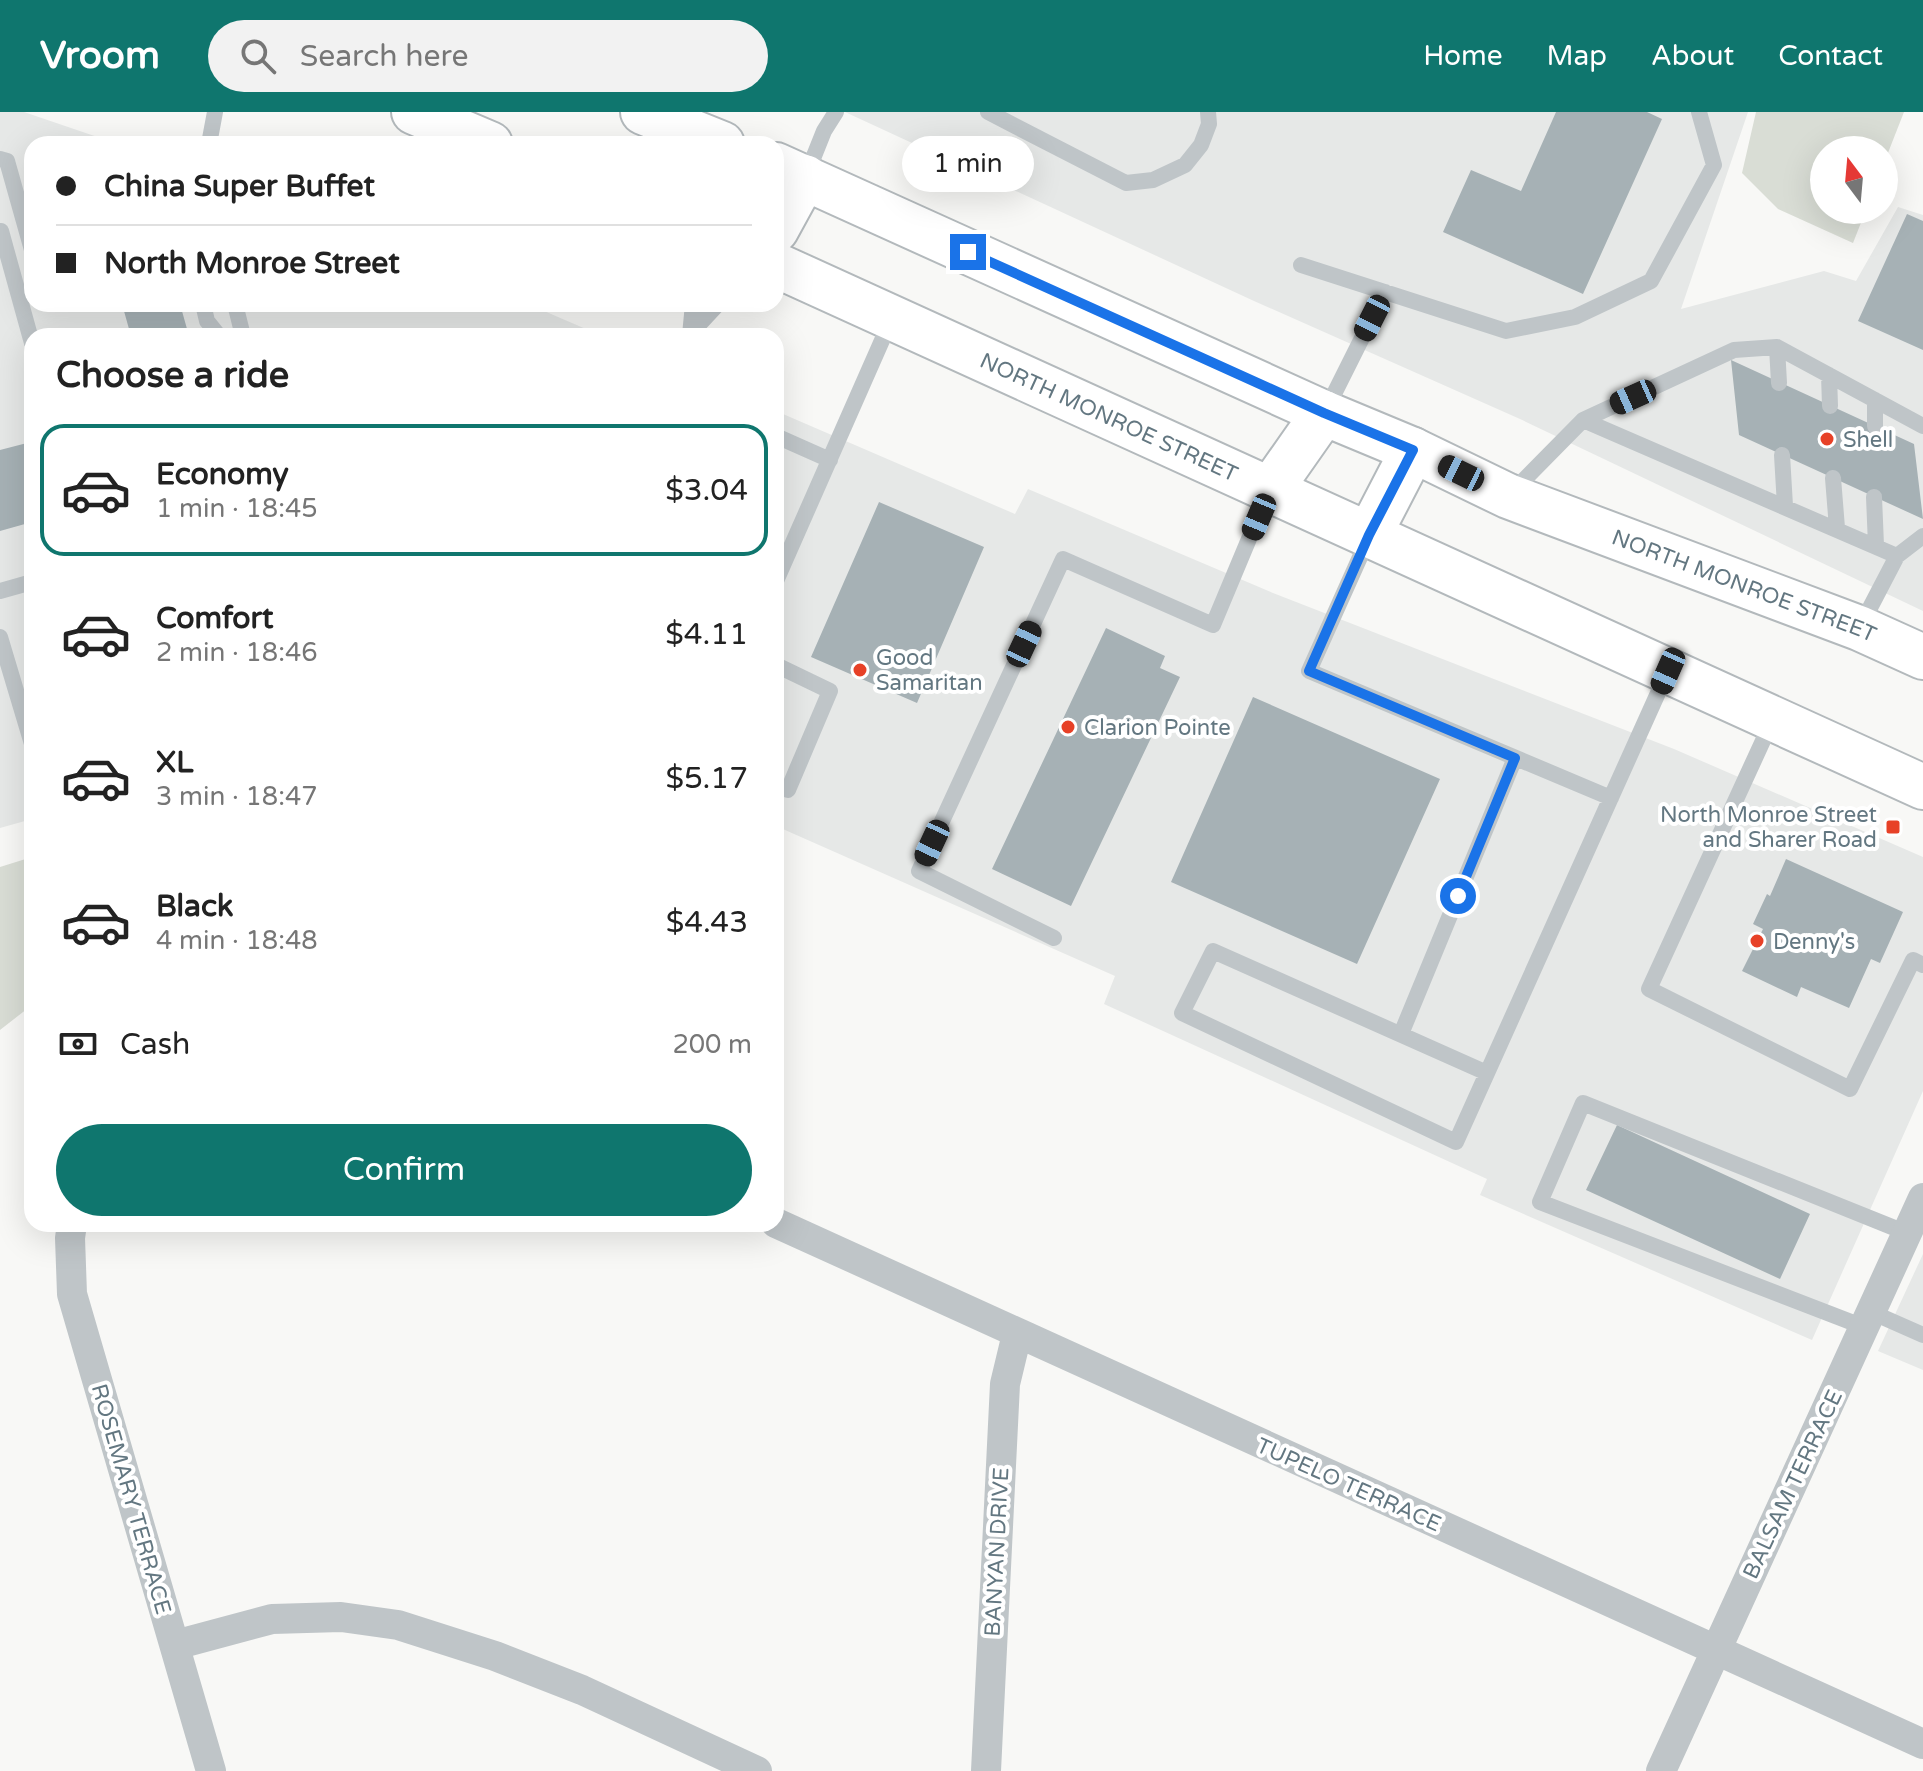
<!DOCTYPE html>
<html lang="en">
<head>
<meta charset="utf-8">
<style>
	body { margin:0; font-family:"Varela Round",sans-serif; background:#f2f2f2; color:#222; height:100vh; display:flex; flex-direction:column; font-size:30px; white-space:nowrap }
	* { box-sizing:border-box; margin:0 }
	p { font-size:26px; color:#767676 }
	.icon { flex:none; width:44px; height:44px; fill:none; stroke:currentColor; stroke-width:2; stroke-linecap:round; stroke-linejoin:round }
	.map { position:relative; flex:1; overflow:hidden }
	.side { position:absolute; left:24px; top:216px; width:760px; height:904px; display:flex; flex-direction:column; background:#fff; border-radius:24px; box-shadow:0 8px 32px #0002 }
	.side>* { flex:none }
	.top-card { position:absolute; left:24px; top:24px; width:760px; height:176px; border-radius:24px; box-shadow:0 8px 32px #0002; display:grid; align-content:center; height:176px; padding:0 32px; background:#fff }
	.needle { width:52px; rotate:344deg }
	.tools { position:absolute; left:1810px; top:24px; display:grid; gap:16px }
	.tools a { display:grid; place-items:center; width:88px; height:88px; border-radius:50%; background:#fff; box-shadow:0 8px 32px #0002; font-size:40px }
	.end { position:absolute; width:36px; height:36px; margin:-18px; border:10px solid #1a73e8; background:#fff; box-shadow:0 0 0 4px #fff }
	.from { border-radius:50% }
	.bubble { position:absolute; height:56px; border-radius:28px; background:#fff; box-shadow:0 8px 32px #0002; font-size:26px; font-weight:600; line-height:56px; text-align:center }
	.car { position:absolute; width:24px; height:48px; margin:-24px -12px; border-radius:10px; box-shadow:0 0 6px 2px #0007; background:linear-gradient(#222 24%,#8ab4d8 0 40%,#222 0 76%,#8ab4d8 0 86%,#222 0) }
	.top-card b { display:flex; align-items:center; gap:28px; height:76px; font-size:30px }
	.top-card b+b { border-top:2px solid #e0e0e0 }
	.top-card i { width:20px; height:20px; background:#222 }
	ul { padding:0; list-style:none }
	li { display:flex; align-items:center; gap:24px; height:132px; margin:0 16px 12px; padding:0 16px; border:4px solid transparent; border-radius:24px }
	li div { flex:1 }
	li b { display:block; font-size:30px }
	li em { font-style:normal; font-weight:600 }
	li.selected { border-color:#0f766e }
	li>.icon { width:72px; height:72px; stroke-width:1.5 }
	h2 { padding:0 32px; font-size:36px; line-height:96px }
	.pay { display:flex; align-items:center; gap:20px; height:88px; padding:0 32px; font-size:30px }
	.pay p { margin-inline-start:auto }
	.button { display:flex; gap:16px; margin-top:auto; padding:16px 32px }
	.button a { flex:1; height:92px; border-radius:48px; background:#0f766e; color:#fff; font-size:32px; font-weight:600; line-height:92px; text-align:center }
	header { display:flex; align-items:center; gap:48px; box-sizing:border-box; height:112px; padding:0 40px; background:#0f766e; color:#fff }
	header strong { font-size:38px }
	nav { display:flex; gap:44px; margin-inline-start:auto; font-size:28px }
	.search { width:560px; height:72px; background:#f2f2f2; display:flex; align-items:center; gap:20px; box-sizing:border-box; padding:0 28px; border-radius:44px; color:#767676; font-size:30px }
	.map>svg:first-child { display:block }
	.built { fill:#e6e8e7 }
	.green { fill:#d9ddd5 }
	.building { fill:#a6b1b5 }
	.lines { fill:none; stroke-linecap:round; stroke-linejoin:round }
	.primary-casing { stroke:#b3b9bc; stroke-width:48 }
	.lane { stroke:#bfc5c8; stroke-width:16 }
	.street { stroke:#bfc5c8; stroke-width:30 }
	.primary { stroke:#fff; stroke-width:44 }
	.route { stroke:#1a73e8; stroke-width:10 }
	.poi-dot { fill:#e74127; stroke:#fff; stroke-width:3 }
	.labels { text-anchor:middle; stroke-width:8; stroke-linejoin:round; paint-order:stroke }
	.street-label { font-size:22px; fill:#637781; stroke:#fff }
	.poi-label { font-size:22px; fill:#637781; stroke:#fff; text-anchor:start }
</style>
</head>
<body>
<header>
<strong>Vroom</strong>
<div class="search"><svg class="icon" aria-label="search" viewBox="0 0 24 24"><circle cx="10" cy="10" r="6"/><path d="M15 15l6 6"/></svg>Search here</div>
<nav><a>Home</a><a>Map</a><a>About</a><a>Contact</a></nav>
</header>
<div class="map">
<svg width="1923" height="1659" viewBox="0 0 1923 1659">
	<rect width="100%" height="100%" fill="#f8f8f6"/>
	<path class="built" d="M0,0h24l94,32h-86v160h496l74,32h-570v483l-32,9z
		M845,0h903l-67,197 143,-38 32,10 42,-74 25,8v396l-403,-192 -266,-118z
		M776,299l239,103 13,-25 245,104 401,156 249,108v234l-111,249 -332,-145 7,-16 -383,-175 11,-28 -339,-150z
		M1923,1142v116l-45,-19z"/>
	<path class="green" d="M1756,0h148l-20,51v-13h-60v60h42l-13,33 -75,-34 -36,-36z
		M32,745v148l-32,25v-163z"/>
	<path class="building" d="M1556,0h91l15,7 -79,175 -140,-62 28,-62 50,21z
		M1907,102l16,7v129l-65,-29z
		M122,192h58l9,32h-58z
		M1731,248l183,84 9,75 -184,-84z
		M27,331l5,16v63l-32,9v-81z
		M879,390l105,45 -67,156 -106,-46z
		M1106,516l59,28 -5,12 20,9 -109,229 -79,-37z
		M1253,585l187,82 -83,185 -186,-82z
		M1786,747l117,53 -23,51 -9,-4 -22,49 -48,-21 -4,10 -55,-26 21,-42 -10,-5 14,-30 3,2z
		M1617,1013l193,89 -30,65 -194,-89z"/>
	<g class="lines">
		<defs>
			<g id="primary">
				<path d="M414,0l76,32"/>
				<path d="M643,0l79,32"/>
				<path id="s1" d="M776,53l548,248 89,37 95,46 351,132 64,29"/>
				<path d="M776,118l29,-53"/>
				<path id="s2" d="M776,153l1147,522"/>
				<path d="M1270,378l54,-77"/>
				<path d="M1369,423l44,-85"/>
			</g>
		</defs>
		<use href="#primary" class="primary-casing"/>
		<path class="lane" d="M988,0l138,71 27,-3 32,-15 16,-20 8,-21 -1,-12
			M209,32l6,-32
			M0,47l7,2 25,89
			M806,64l18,-45 12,-19
			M1,119l31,112
			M1301,153l205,66 69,-14 76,-36 63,-116 -15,-53
			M203,192l4,17 12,15
			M235,192l8,32
			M691,221l27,-29
			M690,223l3,-31
			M1777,235l2,36
			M1829,263l1,31
			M1325,300l60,-120
			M1583,308l314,136
			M1875,314v-26
			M776,324l54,24
			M1782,343l3,51
			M1833,366l4,50
			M1512,380l71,-72 151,-70 43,-3 146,79
			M1874,385l2,48
			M1369,425l-60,134 302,127
			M776,469l115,-261
			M0,479l32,-9
			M1860,515l37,-71 26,-20
			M0,525l32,107
			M776,553l54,26 -42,99 -12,-4
			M1772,609l-123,268 201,100 63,-129 10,5
			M1054,826l-135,-67 144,-312 150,66 56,-134
			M1401,922l114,-276
			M1487,961l-274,-122 -31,62 274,129 211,-469
			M1871,1200l52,23
			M1864,1215l-324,-125 43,-99 324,130"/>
		<path class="street" d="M776,1111l1147,521
			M72,1112l-2,14 2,56 139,477
			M175,1533l97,-26 69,-2 57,8 97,31 87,34 175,81
			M986,1659l19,-387 12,-50
			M1661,1659l262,-573"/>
		<use href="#primary" class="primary"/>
	</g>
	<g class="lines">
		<path class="route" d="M968,140l356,161 89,37 -44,85 -60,136 206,87 -57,138"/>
	</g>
	<g class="poi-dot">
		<circle cx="1827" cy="327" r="8"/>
		<circle cx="860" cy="558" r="8"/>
		<circle cx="1068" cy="615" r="8"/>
		<rect x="1885" y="707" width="16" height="16" rx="4"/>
		<circle cx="1757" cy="829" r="8"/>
	</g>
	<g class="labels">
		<g class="street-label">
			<text dy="8" stroke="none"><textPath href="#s2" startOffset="366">NORTH MONROE STREET</textPath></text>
			<text dy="8" stroke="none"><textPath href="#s1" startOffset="1056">NORTH MONROE STREET</textPath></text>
			<text transform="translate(1349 1372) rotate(24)" y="8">TUPELO TERRACE</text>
			<text transform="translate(1792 1372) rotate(-65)" y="8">BALSAM TERRACE</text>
			<text transform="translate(132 1387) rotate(74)" y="8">ROSEMARY TERRACE</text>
			<text transform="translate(996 1440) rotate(-87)" y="8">BANYAN DRIVE</text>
		</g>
		<g class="poi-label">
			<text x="1843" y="335">Shell</text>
			<text x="876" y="553">Good<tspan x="876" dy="25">Samaritan</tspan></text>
			<text x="1084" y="623">Clarion Pointe</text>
			<text x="1877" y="710" text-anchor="end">North Monroe Street<tspan x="1877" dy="25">and Sharer Road</tspan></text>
			<text x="1773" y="837">Denny's</text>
		</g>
	</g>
</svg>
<div class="tools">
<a><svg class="needle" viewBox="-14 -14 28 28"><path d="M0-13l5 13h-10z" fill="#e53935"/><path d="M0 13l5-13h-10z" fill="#767676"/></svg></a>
</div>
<i class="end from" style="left:1458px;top:784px"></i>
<i class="end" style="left:968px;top:140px"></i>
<div class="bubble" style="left:902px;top:24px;width:132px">1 min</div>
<i class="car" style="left:1372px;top:206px;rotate:207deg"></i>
<i class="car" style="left:1633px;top:285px;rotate:246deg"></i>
<i class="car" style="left:1461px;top:361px;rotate:296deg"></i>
<i class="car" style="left:1259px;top:405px;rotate:203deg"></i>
<i class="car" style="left:1024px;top:532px;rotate:25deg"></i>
<i class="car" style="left:1668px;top:559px;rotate:204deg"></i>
<i class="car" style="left:932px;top:731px;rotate:205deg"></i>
<div class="top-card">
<b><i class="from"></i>China Super Buffet</b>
<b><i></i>North Monroe Street</b>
</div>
<section class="side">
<h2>Choose a ride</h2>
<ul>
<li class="selected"><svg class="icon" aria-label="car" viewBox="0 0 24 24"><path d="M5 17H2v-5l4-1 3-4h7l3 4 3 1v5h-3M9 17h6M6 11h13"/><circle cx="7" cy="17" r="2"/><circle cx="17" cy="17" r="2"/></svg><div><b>Economy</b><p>1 min · 18:45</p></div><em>$3.04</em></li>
<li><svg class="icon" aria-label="car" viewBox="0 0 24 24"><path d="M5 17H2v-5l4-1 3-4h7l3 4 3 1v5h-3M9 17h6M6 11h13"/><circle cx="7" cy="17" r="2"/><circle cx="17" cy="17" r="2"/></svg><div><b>Comfort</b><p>2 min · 18:46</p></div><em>$4.11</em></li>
<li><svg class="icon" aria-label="car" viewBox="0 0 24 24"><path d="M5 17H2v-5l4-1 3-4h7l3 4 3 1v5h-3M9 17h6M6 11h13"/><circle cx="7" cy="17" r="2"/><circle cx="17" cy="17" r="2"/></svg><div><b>XL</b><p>3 min · 18:47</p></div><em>$5.17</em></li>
<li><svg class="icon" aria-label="car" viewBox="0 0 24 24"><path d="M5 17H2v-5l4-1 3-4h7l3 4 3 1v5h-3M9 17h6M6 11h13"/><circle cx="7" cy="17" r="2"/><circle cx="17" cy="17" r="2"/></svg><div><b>Black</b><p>4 min · 18:48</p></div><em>$4.43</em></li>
</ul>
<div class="pay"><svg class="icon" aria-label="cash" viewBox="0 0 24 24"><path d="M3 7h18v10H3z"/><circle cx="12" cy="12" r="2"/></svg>Cash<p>200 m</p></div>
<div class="button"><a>Confirm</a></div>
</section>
</div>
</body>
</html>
